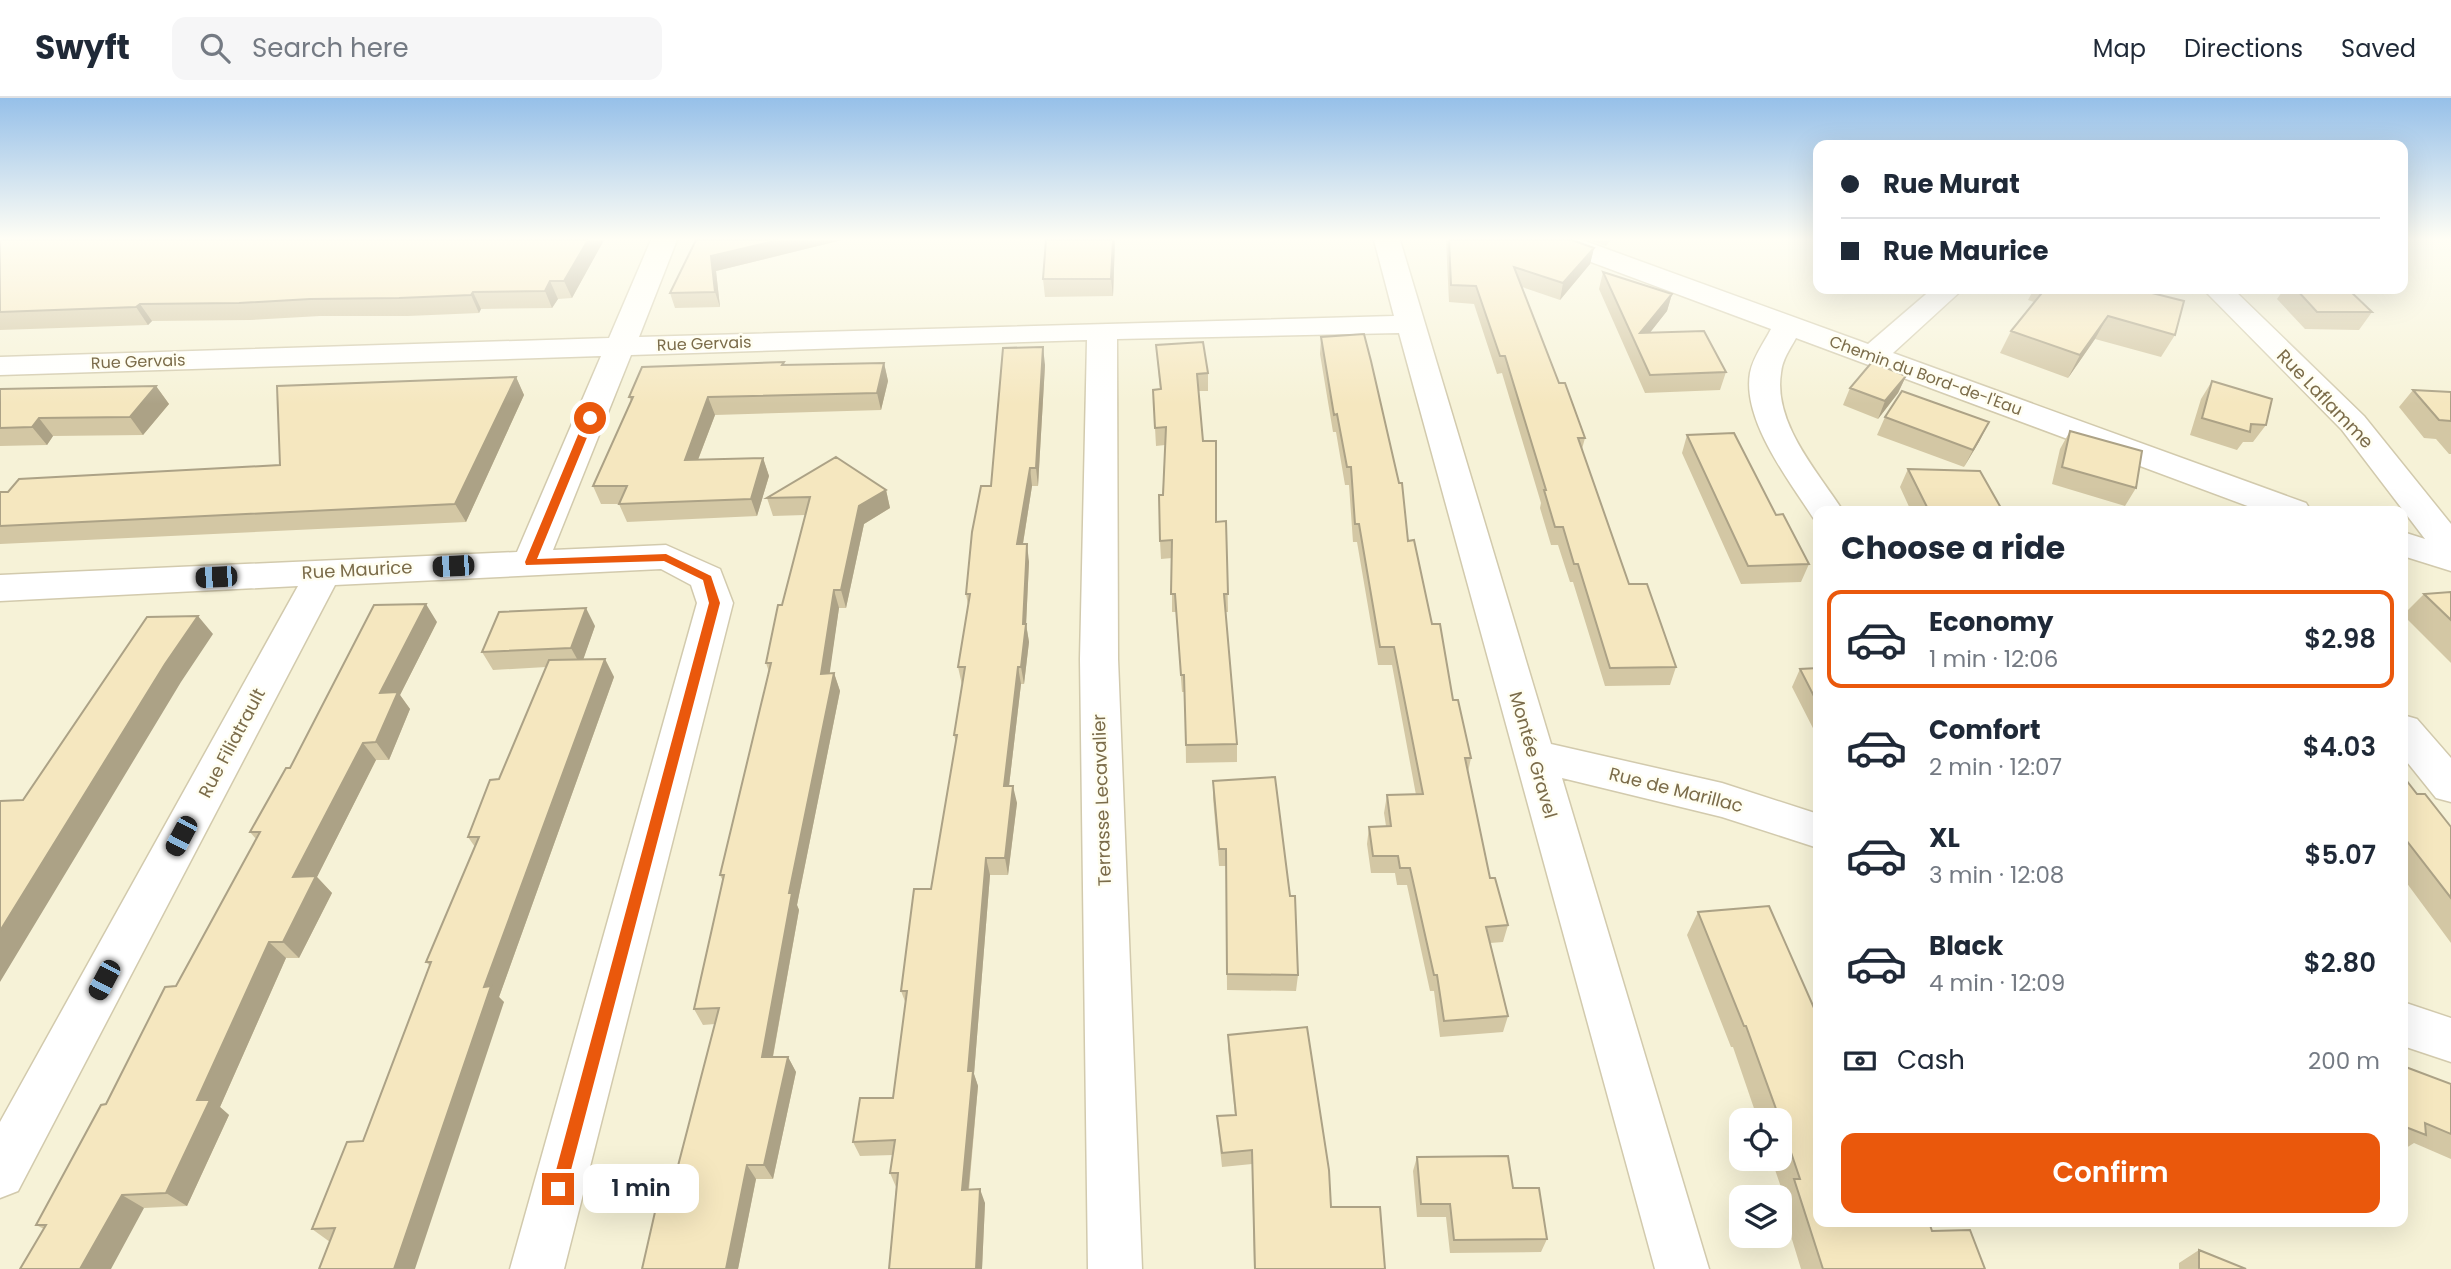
<!DOCTYPE html>
<html lang="en">
<head>
<meta charset="utf-8">
<style>
	body { margin:0; font-family:Poppins,sans-serif; background:#f6f6f7; color:#1f2937; height:100vh; display:flex; flex-direction:column; font-size:26px; white-space:nowrap }
	* { box-sizing:border-box; margin:0 }
	p { font-size:23px; color:#747a83 }
	.icon { flex:none; width:38px; height:38px; fill:none; stroke:currentColor; stroke-width:2; stroke-linecap:round; stroke-linejoin:round }
	.map { position:relative; flex:1; overflow:hidden }
	.details { position:absolute; left:1813px; top:408px; width:595px; height:721px; display:flex; flex-direction:column; background:#fff; border-radius:14px; box-shadow:0 7px 28px #0002 }
	.details>* { flex:none }
	.hud { position:absolute; left:1813px; top:42px; width:595px; height:154px; border-radius:14px; box-shadow:0 7px 28px #0002; display:grid; align-content:center; height:154px; padding:0 28px; background:#fff }
	.buttons { position:absolute; left:1729px; top:1010px; display:grid; gap:14px }
	.buttons a { display:grid; place-items:center; width:63px; height:63px; border-radius:14px; background:#fff; box-shadow:0 7px 28px #0002; font-size:35px }
	.end { position:absolute; width:32px; height:32px; margin:-16px; border:9px solid #ea580c; background:#fff; box-shadow:0 0 0 4px #fff }
	.from { border-radius:50% }
	.bubble { position:absolute; height:49px; border-radius:14px; background:#fff; box-shadow:0 7px 28px #0002; font-size:23px; font-weight:600; line-height:49px; text-align:center }
	.car { position:absolute; width:21px; height:42px; margin:-21px -10px; border-radius:9px; box-shadow:0 0 5px 2px #0007; background:linear-gradient(#222 24%,#8ab4d8 0 40%,#222 0 76%,#8ab4d8 0 86%,#222 0) }
	.hud b { display:flex; align-items:center; gap:24px; height:66px; font-size:26px }
	.hud b+b { border-top:2px solid #e0e1e3 }
	.hud i { width:18px; height:18px; background:#1f2937 }
	ul { padding:0; list-style:none }
	li { display:flex; align-items:center; gap:21px; height:98px; margin:0 14px 10px; padding:0 14px; border:4px solid transparent; border-radius:14px }
	li div { flex:1 }
	li b { display:block; font-size:26px }
	li em { font-style:normal; font-weight:600 }
	li.selected { border-color:#ea580c }
	li>.icon { width:63px; height:63px; stroke-width:1.5 }
	h2 { padding:0 28px; font-size:32px; line-height:84px }
	.pay { display:flex; align-items:center; gap:18px; height:77px; padding:0 28px; font-size:26px }
	.pay p { margin-inline-start:auto }
	.button { display:flex; gap:14px; margin-top:auto; padding:14px 28px }
	.button a { flex:1; height:80px; border-radius:14px; background:#ea580c; color:#fff; font-size:28px; font-weight:600; line-height:80px; text-align:center }
	header { display:flex; align-items:center; gap:42px; box-sizing:border-box; height:98px; padding:0 35px; background:#fff; border-bottom:2px solid #e0e1e3 }
	header strong { font-size:33px }
	nav { display:flex; gap:38px; margin-inline-start:auto; font-size:24px }
	.search { width:490px; height:63px; background:#f6f6f7; display:flex; align-items:center; gap:18px; box-sizing:border-box; padding:0 24px; border-radius:14px; color:#747a83; font-size:26px }
	.map>svg:first-child { display:block }
	.residential { fill:#f6f2d7; fill-rule:evenodd }
	.lines { fill:none; stroke-linecap:round; stroke-linejoin:round }
	.minor-casing { stroke:#d2caad; stroke-width:3 }
	.minor { fill:#fff; fill-rule:evenodd }
	.wall { fill:#d3c7a4 }
	.shaded-wall { fill:#aca286 }
	.building { fill:#f5e7bf; stroke:#aca286; stroke-width:2 }
	.route { fill:#ea580c }
	.labels { text-anchor:middle; stroke-width:5; stroke-linejoin:round; paint-order:stroke }
	.far-street-label { font-size:16px; fill:#7b6c4a; stroke:#fffef1 }
	.street-label { font-size:18px; fill:#7b6c4a; stroke:#fffef1 }
</style>
</head>
<body>
<header>
<strong>Swyft</strong>
<div class="search"><svg class="icon" aria-label="search" viewBox="0 0 24 24"><circle cx="10" cy="10" r="6"/><path d="M15 15l6 6"/></svg>Search here</div>
<nav><a>Map</a><a>Directions</a><a>Saved</a></nav>
</header>
<div class="map">
<svg width="2451" height="1171" viewBox="0 0 2451 1171">
	<rect width="100%" height="100%" fill="#fefde9"/>
	<path class="residential" d="M0,142h1818v49h585v-49h48v1029h-2451zM1818,413h585v711h-585zM1741,1022h39v38h-39zM1741,1099h39v39h-39z"/>
	<g class="lines">
		<defs>
			<path id="minor" d="M651,142h26l-38,97 755,-21 -20,-76h26l151,504 171,39 96,31v34l-96,-31 -160,-39 147,491h-54l-256,-936 -282,6 1,320 24,610h-54l-8,-610 7,-319 -456,15 -78,195 113,-5 54,24 13,34 -169,666h-54l187,-666 -6,-18 -30,-16 -326,16 -317,606 -18,7v-76l298,-536 -298,15v-26l517,-23 84,-196 -601,19v-18l609,-19z
				M1545,142h37l286,104 64,-55h31l-70,64 413,150 5,8h-50l-465,-173c-6,11 -14,22 -15,35 -8,50 37,99 62,138h-25v9l-4,-1c-25,-38 -72,-99 -64,-146 3,-16 14,-30 21,-44l-223,-83z
				M2203,191h30l131,127 87,108v47l-48,-15v-24l22,7 -83,-109z
				M2403,617l14,4 34,39v44l-15,-4 -33,-41z
				M2403,904l48,16v44l-48,-16z"/>
		</defs>
		<use href="#minor" class="minor-casing"/>
		<use href="#minor" class="minor"/>
	</g>
	<path class="wall" d="M0,142h604l-32,58 -14,1 -6,9 -71,1 -2,4 -71,3h-88l-70,4 -98,1 -4,4 -148,5z
		M696,142h146l-126,31 4,36 -45,1 -5,-15z
		M1115,142l-2,56 -68,1 -2,-18z
		M1446,142h126l22,8 -4,16 -30,36 -38,-13 37,96 26,55 -3,11 47,135 47,83 -6,18 -65,1 -32,-104h-3l-12,-37h-7l-11,-37 1,-5 -39,-130 -5,1 -23,-70 -25,-2z
		M1589,142h22l-5,6z
		M1603,174l69,22 -5,17 -18,22 77,39 -6,18 -75,3 -46,-104z
		M2034,191h102l39,46 -14,22 -66,-18 -27,39 -68,-25 11,-22 23,-29 -6,-2z
		M2284,191h64l24,23 -13,18 -54,-1 -28,-30z
		M1321,239l87,204 45,159 18,58 -3,14 22,106 18,47 -5,17 -13,1 18,73 -5,16 -63,5 -6,-46h-4l-23,-106h-10l-2,-12h-24l-4,-29 2,-17 17,-1 -2,-13 3,-18h29l-24,-130h-14l-21,-123h-4l-4,-57h-4l-9,-53h-3l-13,-78z
		M1156,247l52,28v18h-10l5,50 14,81 9,-1 2,91h-3l12,132v18l-51,1 -1,-71h-3l-6,-80h-4v-54l-11,1 -1,-18 5,-96 -9,1 -3,-56 7,-1z
		M784,264l1,3 99,-2 4,18 -7,29 -166,5 -17,45 65,-2 6,18 -12,40 -130,6 -8,-18h-18l-8,-18 38,-85 -2,-4z
		M1045,267l-7,121h-6l-9,58 6,18 -3,62 3,18 -5,42h-3l-12,102 8,17 -9,72h-18l-16,199 4,12 -9,104 16,13 -3,66h-93l7,-82 -6,-14 3,-18 -33,1 -7,-14 40,-44 13,-94 -5,-13 30,-102 25,-147 -2,-7 8,-50 -4,-18 10,-62 -2,-11 25,-108z
		M1906,278l-8,17 -20,26 -35,-14 7,-17z
		M516,279l8,18 -58,127 -466,22v-52l280,-27z
		M2212,283l54,44 -13,17h-10l-6,8 -47,-15 11,-36z
		M156,288l13,18 -26,31 -90,1 -6,9 -47,1v-57z
		M2413,292l38,2v62h-2l-13,-15 -12,-1 -25,-31z
		M1885,319l95,23 -16,27 -87,-32z
		M2070,333l66,57 -11,18 -73,-22 8,-35z
		M1687,337l89,80 33,49 -8,18 -60,2 -59,-131z
		M1908,371l93,39 -1,3h-89l-11,-24z
		M886,392l4,18 -26,16 -18,84h-7l-10,66 5,-1 6,18 -43,214 2,5 -26,147h15l8,15 -23,107h-17l-18,90h-96l24,-57 49,-188 -12,1 -9,-16 29,-128 -3,-6 49,-203 -3,-9 16,-58 23,-90 -32,1 -6,-18z
		M2451,494v71l-48,-48 21,-21z
		M437,524l-37,73 10,14 -21,51h-13l-59,117 15,16 -33,65h-13l-66,149 9,8 -42,91 -43,2 -100,21 -8,-4 140,-239 80,-147 -6,-7 40,-64z
		M595,528l-12,33h22l9,18 -115,320 5,5 -174,240 -18,-13 51,-88 67,-175 -4,-4 49,-115 -7,-10 31,-58 47,-112 -53,3 -11,-18z
		M1818,570v70l-26,-51 8,-18z
		M2403,678l14,18 34,33v116l-48,-65z
		M1213,683l85,194 -2,16 -69,-1 -1,-124h-7l-6,-68z
		M1769,808l49,316 114,9 53,38h-184l-21,-69v-3l3,-4 -12,-35h9v-38h-22l-25,-73h-2l-44,-112 11,-23z
		M1228,937l103,172 54,62h-131l-2,-105 -30,3 -4,-37 -1,-14 18,-1 -7,-66z
		M2403,968l48,18v75l-37,-16 -11,7z
		M1417,1059l96,31 34,51 -6,13 -91,1 -4,-36h-29l-4,-46z
		M2199,1152l47,19h-67v-6z"/>
	<path class="shaded-wall" d="M588,142h16l-32,58 -8,-17z
		M779,142h63l-126,31 4,36 -5,-15 -4,-36z
		M1113,142h2l-2,56 -2,-17z
		M1594,150l-4,16 -30,36 3,-17z
		M550,183l8,18 -6,9 -7,-17z
		M473,194l8,17 -2,4 -8,-18z
		M1672,196l-5,17 -29,37 2,-15z
		M140,206l12,17 -4,4 -12,-18z
		M2108,218l-13,23 -27,39 12,-23z
		M1043,249l2,18 -7,121 -2,-18z
		M884,265l4,18 -7,29 -4,-17z
		M1906,278l-8,17 -20,26 7,-18z
		M516,279l8,18 -58,127 -11,-18z
		M156,288l13,18 -26,31 -13,-18z
		M708,299l7,18 -24,63 -6,-18z
		M39,320l14,18 -6,9 -15,-18z
		M1989,324l-9,18 -16,27 9,-17z
		M763,360l6,18 -12,40 -6,-17z
		M1030,370l2,18 -12,76 -3,-18z
		M886,392l4,18 -26,16 -18,84 -5,-18 18,-84z
		M1027,446l2,18 -3,64v-2l3,18 -5,42 -3,-17z
		M834,492l5,18 -12,84 -6,-18z
		M426,506l11,18 -37,73 10,14 -21,51 -13,-18 4,-49z
		M586,510l9,18 -14,40 -10,-18z
		M198,518l15,18 -32,48 -181,300v-51l165,-267z
		M605,561l9,18 -115,320 5,5 -89,267h-21l90,-282z
		M1018,569l3,17 -14,119 -3,-17z
		M834,575l6,18 -43,214 2,5 -29,162 -8,-15 27,-164z
		M363,645l13,17 -59,117 15,16 -33,65 -16,-16 10,-65z
		M1013,688l4,17 -9,72 -3,-17z
		M986,760l4,17 -16,199 4,12 -11,118 -5,-14 6,-119z
		M269,844l17,16 -66,149 9,8 -42,91 -21,-13 31,-93z
		M788,959l8,15 -23,107 -9,-14z
		M747,1067l9,14 -18,90h-12z
		M980,1091l5,14 -3,66h-6z
		M122,1097l22,13 -33,61h-31z"/>
	<path class="building" d="M0,142h588l-24,41h-14l-5,10 -72,1 -2,3 -72,3 -89,1 -71,4 -99,1 -4,3 -136,5z
		M696,142h83l-68,16 4,36 -45,1z
		M1046,142h67l-2,39h-68z
		M1449,142h123l22,8 -31,35 -49,-16 45,116h6l20,55h-7l51,146h18l29,83 -66,1 -32,-104h-4l-11,-37h-8l-11,-37h2l-41,-134h-5l-24,-70 -25,-1z
		M1603,174l69,22 -32,39 64,-2 22,41 -76,3z
		M2045,191h91l48,12 -9,34 -67,-19 -28,39 -69,-24z
		M2296,191h52l24,23h-55z
		M1364,236l7,27 28,122h3l6,58 6,-1 18,84h8l13,76h5l13,58h-6l25,120h5l13,47 -22,2 22,89 -64,5 -7,-46h-3l-24,-107h-10l-2,-12h-25l-4,-29 22,-1 -4,-31 36,-1 -29,-147h-14l-21,-123h-4l-4,-57h-4l-10,-53 -3,1 -13,-78z
		M1203,244l5,31 -11,1 6,67h13v81l10,-1 2,73h-4l13,150 -51,1 -2,-70h-3l-6,-81h-4l1,-54 -12,1 -1,-46h4l3,-68 -11,1 -2,-38 8,-1 -5,-44z
		M1043,249l-7,121h-6l-13,76h10l-4,80h3l-5,43h-3l-14,119h9l-8,72h-19l-18,213h5l-11,119 18,-1 -4,80h-87l9,-96h-8l5,-33 -42,2 7,-44h33l14,-107h-6l13,-102h17l26,-154h-3l11,-68h-7l12,-73h-4l6,-62 9,-46h10l12,-138z
		M784,264l-2,3 102,-2 -7,30 -169,4 -23,63 78,-2 -12,41 -132,5 8,-18h-34l40,-89h-4l13,-30z
		M1872,264l34,14 -21,25 -35,-13z
		M516,279l-61,127 -455,22v-34h8l11,-13 261,-14 -3,-79z
		M2212,283l60,18 -6,26 -15,-1 -1,8 -48,-14z
		M156,288l-26,31 -91,1 -7,9 -32,1v-39z
		M2413,292l38,2v29l-12,-1z
		M1902,293l87,31 -16,28 -88,-33z
		M2070,333l72,20 -6,37 -74,-21z
		M1734,335l42,82 7,-1 26,50 -61,2 -61,-131z
		M836,359l50,33 -27,16 -18,84h-7l-13,84 13,-1 -45,220h3l-30,164h26l-24,108h-17l-21,104h-84l13,-57h11l53,-204 -25,1 30,-134h-4l51,-212h-5l12,-58h4l28,-108 -43,1z
		M1908,371l72,2 21,37h-22l2,3h-52z
		M2451,494v28l-27,-26z
		M426,506l-46,89 18,-1 -22,50 -13,1 -70,134 23,-1 -33,66h-14l-72,158h13l-44,93 -44,2 -42,74h-60l26,-44h-10l65,-120 5,-1 59,-117 11,-1 84,-154h-10l36,-64h4l84,-163z
		M586,510l-15,40 -89,4 17,-40z
		M198,518l-33,48 -165,267v-130l23,-1 124,-183z
		M605,561l-121,328 7,-1 -97,283h-75l16,-41 -23,1 35,-87 16,-1 68,-179h-5l53,-125h-11l22,-57 9,-1 50,-119z
		M1818,570v36l-18,-35z
		M2403,678l14,18h8l26,33v71l-48,-62z
		M1275,679l15,119h5l3,79 -71,-1 -1,-125h-7l-6,-68z
		M1769,808l49,111v205h111l3,9 38,-1 15,39h-162l-29,-90h6l-20,-59 -34,-94h-2l-46,-114z
		M1307,929l22,143 2,37h49l5,62h-130l-3,-119 -30,3 -5,-37 19,-1 -8,-80z
		M2403,968l48,18v50l-26,-11 1,12 -23,-9z
		M1508,1058l5,32h26l8,51 -93,1 -4,-36h-29l-4,-47z
		M2199,1152l47,19h-47z"/>
	<linearGradient id="sky" x2="0" y2="1"><stop stop-color="#96c0e9"/><stop offset="0.46" stop-color="#fffef5"/><stop offset="1" stop-color="#fffef5" stop-opacity="0"/></linearGradient>
	<rect width="2451" height="306" fill="url(#sky)"/>
	<path class="route" d="M590,317l5,3 -58,141 129,-5 45,22 9,27 -154,586 -2,6 -6,2 -5,-2 -2,-6 158,-586 -6,-23 -39,-19 -138,4 -1,-3 60,-144z"/>
	<g class="labels">
		<g class="far-street-label">
			<text transform="translate(704 245) rotate(-2)" y="6">Rue Gervais</text>
			<text transform="translate(138 263) rotate(-2)" y="6">Rue Gervais</text>
			<text transform="translate(1926 277) rotate(20)" y="6">Chemin du Bord-de-l'Eau</text>
		</g>
		<g class="street-label">
			<text transform="translate(2325 301) rotate(46)" y="6">Rue Laflamme</text>
			<text transform="translate(357 472) rotate(-3)" y="6">Rue Maurice</text>
			<text transform="translate(232 645) rotate(-62)" y="6">Rue Filiatrault</text>
			<text transform="translate(1533 657) rotate(74)" y="6">Montée Gravel</text>
			<text transform="translate(1676 692) rotate(14)" y="6">Rue de Marillac</text>
			<text transform="translate(1102 702) rotate(-92)" y="6">Terrasse Lecavalier</text>
		</g>
	</g>
</svg>
<div class="buttons">
<a><svg class="icon" aria-label="locate" viewBox="0 0 24 24"><circle cx="12" cy="12" r="6"/><path d="M12 2v4M12 18v4M2 12h4M18 12h4"/></svg></a>
<a><svg class="icon" aria-label="layers" viewBox="0 0 24 24"><path d="M12 4l9 5-9 5-9-5zM3 14l9 5 9-5"/></svg></a>
</div>
<i class="end from" style="left:590px;top:320px"></i>
<i class="end" style="left:558px;top:1091px"></i>
<div class="bubble" style="left:583px;top:1066px;width:116px">1 min</div>
<i class="car" style="left:453px;top:468px;rotate:267deg"></i>
<i class="car" style="left:216px;top:479px;rotate:267deg"></i>
<i class="car" style="left:181px;top:738px;rotate:208deg"></i>
<i class="car" style="left:104px;top:882px;rotate:208deg"></i>
<div class="hud">
<b><i class="from"></i>Rue Murat</b>
<b><i></i>Rue Maurice</b>
</div>
<section class="details">
<h2>Choose a ride</h2>
<ul>
<li class="selected"><svg class="icon" aria-label="car" viewBox="0 0 24 24"><path d="M5 17H2v-5l4-1 3-4h7l3 4 3 1v5h-3M9 17h6M6 11h13"/><circle cx="7" cy="17" r="2"/><circle cx="17" cy="17" r="2"/></svg><div><b>Economy</b><p>1 min · 12:06</p></div><em>$2.98</em></li>
<li><svg class="icon" aria-label="car" viewBox="0 0 24 24"><path d="M5 17H2v-5l4-1 3-4h7l3 4 3 1v5h-3M9 17h6M6 11h13"/><circle cx="7" cy="17" r="2"/><circle cx="17" cy="17" r="2"/></svg><div><b>Comfort</b><p>2 min · 12:07</p></div><em>$4.03</em></li>
<li><svg class="icon" aria-label="car" viewBox="0 0 24 24"><path d="M5 17H2v-5l4-1 3-4h7l3 4 3 1v5h-3M9 17h6M6 11h13"/><circle cx="7" cy="17" r="2"/><circle cx="17" cy="17" r="2"/></svg><div><b>XL</b><p>3 min · 12:08</p></div><em>$5.07</em></li>
<li><svg class="icon" aria-label="car" viewBox="0 0 24 24"><path d="M5 17H2v-5l4-1 3-4h7l3 4 3 1v5h-3M9 17h6M6 11h13"/><circle cx="7" cy="17" r="2"/><circle cx="17" cy="17" r="2"/></svg><div><b>Black</b><p>4 min · 12:09</p></div><em>$2.80</em></li>
</ul>
<div class="pay"><svg class="icon" aria-label="cash" viewBox="0 0 24 24"><path d="M3 7h18v10H3z"/><circle cx="12" cy="12" r="2"/></svg>Cash<p>200 m</p></div>
<div class="button"><a>Confirm</a></div>
</section>
</div>
</body>
</html>
